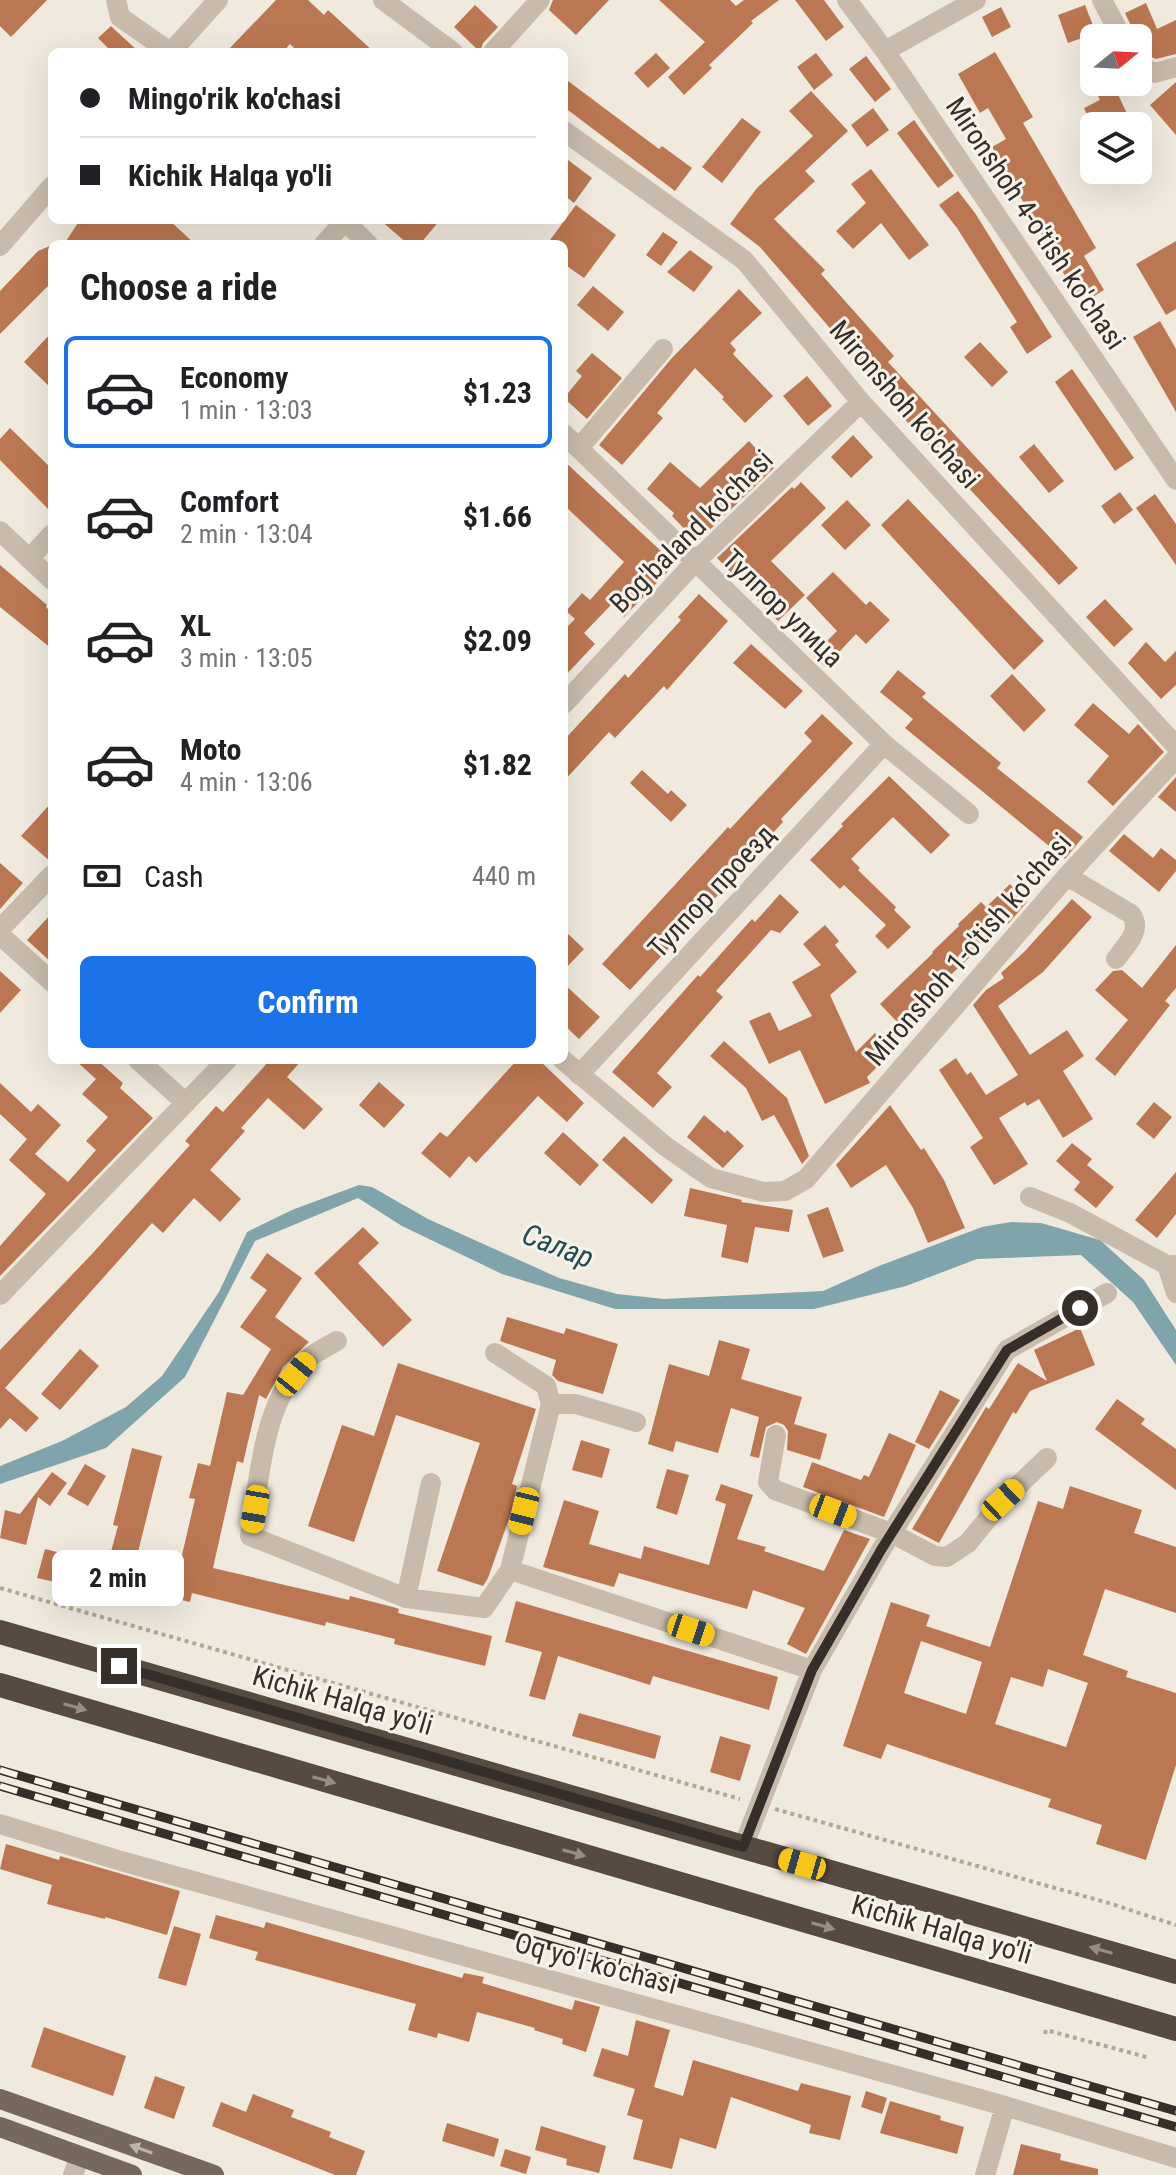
<!DOCTYPE html>
<html lang="en">
<head>
<meta charset="utf-8">
<style>
	body { margin:0; font-family:"Roboto Condensed",sans-serif; background:#f2f2f2; color:#202124; height:100vh; display:flex; flex-direction:column; font-size:30px; white-space:nowrap }
	* { box-sizing:border-box; margin:0 }
	p { font-size:26px; color:#757577 }
	.icon { flex:none; width:44px; height:44px; fill:none; stroke:currentColor; stroke-width:2; stroke-linecap:round; stroke-linejoin:round }
	.map { position:relative; flex:1; overflow:hidden }
	.side { position:absolute; left:48px; top:240px; width:520px; height:824px; display:flex; flex-direction:column; background:#fff; border-radius:12px; box-shadow:0 8px 32px #0002 }
	.side>* { flex:none }
	.hud { position:absolute; left:48px; top:48px; width:520px; height:176px; border-radius:12px; box-shadow:0 8px 32px #0002; display:grid; align-content:center; height:176px; padding:0 32px; background:#fff }
	.needle { width:52px; rotate:72deg }
	.controls { position:absolute; left:1080px; top:24px; display:grid; gap:16px }
	.controls a { display:grid; place-items:center; width:72px; height:72px; border-radius:12px; background:#fff; box-shadow:0 8px 32px #0002; font-size:40px }
	.end { position:absolute; width:36px; height:36px; margin:-18px; border:10px solid #362f29; background:#fff; box-shadow:0 0 0 4px #fff }
	.from { border-radius:50% }
	.bubble { position:absolute; height:56px; border-radius:12px; background:#fff; box-shadow:0 8px 32px #0002; font-size:26px; font-weight:700; line-height:56px; text-align:center }
	.car { position:absolute; width:24px; height:48px; margin:-24px -12px; border-radius:10px; box-shadow:0 0 6px 2px #0007; background:linear-gradient(#f5c518 24%,#345 0 40%,#f5c518 0 76%,#345 0 86%,#f5c518 0) }
	.hud b { display:flex; align-items:center; gap:28px; height:76px; font-size:30px }
	.hud b+b { border-top:2px solid #e0e0e0 }
	.hud i { width:20px; height:20px; background:#202124 }
	ul { padding:0; list-style:none }
	li { display:flex; align-items:center; gap:24px; height:112px; margin:0 16px 12px; padding:0 16px; border:4px solid transparent; border-radius:12px }
	li div { flex:1 }
	li b { display:block; font-size:30px }
	li em { font-style:normal; font-weight:700 }
	li.selected { border-color:#1a73e8 }
	li>.icon { width:72px; height:72px; stroke-width:1.5 }
	h2 { padding:0 32px; font-size:36px; line-height:96px }
	.pay { display:flex; align-items:center; gap:20px; height:88px; padding:0 32px; font-size:30px }
	.pay p { margin-inline-start:auto }
	.cta { display:flex; gap:16px; margin-top:auto; padding:16px 32px }
	.cta a { flex:1; height:92px; border-radius:12px; background:#1a73e8; color:#fff; font-size:32px; font-weight:700; line-height:92px; text-align:center }
	.map>svg:first-child { display:block }
	.water { fill:#7fa4ab }
	.building { fill:#bb7751; fill-rule:evenodd }
	.lines { fill:none; stroke-linecap:round; stroke-linejoin:round }
	.path { stroke:#b3a695; stroke-width:4; stroke-dasharray:4 4; stroke-linecap:butt }
	.minor { stroke:#c8bbab; stroke-width:20 }
	.major { stroke:#76685c; stroke-width:20 }
	.highway { stroke:#564a41; stroke-width:24 }
	.rail-casing { stroke:#362f29; stroke-width:9 }
	.rail { stroke:#f8f3ea; stroke-width:6; stroke-dasharray:18; stroke-linecap:butt }
	.oneway { fill:#978e85 }
	.oneway2 { fill:#beb4aa }
	.route { stroke:#362f29; stroke-width:10 }
	.labels { text-anchor:middle; stroke-width:6; stroke-linejoin:round; paint-order:stroke }
	.street-label { font-size:28px; fill:#362f29; stroke:#f8f3ea }
	.water-label { font-size:30px; font-style:italic; fill:#224b54; stroke:#f8f3ea }
</style>
</head>
<body>
<div class="map">
<svg width="1176" height="2175" viewBox="0 0 1176 2175">
	<rect width="100%" height="100%" fill="#f0eade"/>
	<path class="water" d="M359,1185l13,2 56,32 131,59 58,16 47,5 159,-8 56,-25 103,-39 29,-5 30,1 59,17 44,40 32,50v35l-43,-63 -52,-47 -104,4 -71,27 -92,23h-199l-113,-35 -100,-48 -44,-28 -103,43 -70,136 -79,71 -106,36v-18l62,-25 64,-34 36,-31 57,-84 28,-60 45,-22z"/>
	<path class="building" d="M0,0h47l-36,37 -11,-11z
		M276,0h32l16,15 4,-5 46,42h-76l-8,-8 -7,8h-57z
		M553,0h56l-33,35 -27,-25z
		M659,0h71l6,6 8,-6h35l-28,21 2,2 -44,42 3,3 -28,27 -16,-18 37,-35z
		M795,0h29l20,27 -18,14z
		M1146,3l11,26 19,-9v34l-20,5 -12,-5 -19,-41z
		M475,5l23,22 -15,16 -3,9 -26,-25z
		M1085,5l11,28 -28,10 -10,-28z
		M1001,7l10,20 -19,10 -10,-20z
		M111,26l2,2 26,24h-27l-14,-14z
		M995,52l38,65 -10,6 73,125 -12,8 20,34 -23,14 -89,-157 14,-8 -18,-31 -8,5 -22,-39z
		M656,53l14,15 -22,20 -14,-15z
		M816,53l17,22 -19,15 -17,-23z
		M866,56l25,33 -16,13 -26,-33z
		M564,78l95,71 3,-3 30,22 -17,23 -111,-84z
		M1091,82h21l21,44h-41l-8,-18 16,-8z
		M1176,82v53l-26,-30z
		M811,91l37,40 -43,40 10,10 -41,38 51,51 -4,4 73,82 -6,6 190,206 -19,17 -177,-190 3,-3 -125,-145 -30,-23 27,-36 56,-52 -24,-25z
		M873,108l16,22 -22,17 -16,-22z
		M742,118l19,14 -39,51 -20,-16z
		M914,120l40,56 -16,12 -41,-55z
		M564,157l28,21 -18,25 -10,-8z
		M871,169l58,76 -20,15 -28,-37 -28,26 -17,-18 30,-28 -15,-19z
		M958,191l17,22 77,124 -25,17 -17,-27 7,-5 -60,-94 -18,-23z
		M576,205l40,30 -32,43 -20,-14v-20h-17z
		M80,220h89l26,24h-131z
		M380,220h60l-20,24h-12z
		M663,232l15,10 -17,24 -15,-11z
		M1176,241v68l-10,6 -30,-51z
		M52,245v37l-52,52v-43l38,-40z
		M690,250l23,17 -19,25 -27,-20z
		M593,286l31,26 -16,19 -31,-26z
		M739,289l23,24 -32,30 6,7 -3,4 40,42 -28,27 -23,-24 2,-2 -29,-29 -38,45 6,5 -41,47 -23,-20 72,-86z
		M1160,321l16,28v63l-43,-75z
		M52,332v57l-28,-27z
		M980,342l28,30 -16,15 -28,-30z
		M592,353l30,25 -35,41 -23,-21 18,-22 -6,-5z
		M1072,369l62,89 -19,13 -60,-89z
		M807,376l25,30 -24,20 -25,-30z
		M10,428l42,41v44l-52,-53v-21z
		M853,435l20,22 -22,21 -20,-21z
		M749,441l25,27 -77,74 -25,-26 2,-3 -27,-24 23,-27 30,26z
		M1034,444l30,37 -15,12 -30,-36z
		M564,461l111,103 -51,53 -13,-12 -27,28 11,11 -31,33v-47l11,-11 -9,-8 16,-18 8,7 34,-38 -60,-57z
		M801,482l25,26 -55,53 34,34 -27,26 -61,-63 75,-71 2,2z
		M1120,492l13,18 -19,14 -13,-18z
		M1155,494l21,30v41l-40,-57z
		M908,499l136,142 -30,29 -133,-145z
		M847,500l24,25 -26,25 -24,-25z
		M0,565l47,40 -1,2 6,6v36l-52,-42z
		M833,572l33,33 4,-4 20,19 -24,24 -10,-10 -31,33 -12,-12 24,-24 -31,-33z
		M699,594l29,27 -61,69 -3,-4 -49,52 -6,-6 -45,49v-41l61,-66 3,4 53,-58 -3,-3z
		M1105,599l28,30 -19,18 -28,-30z
		M1146,642l19,20 11,-11v34l-15,14 -33,-36z
		M751,644l52,47 -18,18 -52,-46z
		M898,670l28,23 -4,4 79,66 -4,5 86,69 -18,22 -160,-131 8,-9 -33,-27z
		M1012,674l34,36 -22,22 -34,-36z
		M1093,703l36,31 9,-10 26,28 -51,54 -26,-24 22,-26 -35,-31z
		M822,714l31,29 -72,76 2,3 -24,26 -2,-2 -30,32 4,3 -101,109 -28,-26 126,-137 2,2 82,-88 -8,-8z
		M642,770l26,24 3,-4 16,15 -16,17 -41,-39z
		M889,776l61,59 -19,19 -38,-37 -42,42 9,9 -2,2 38,37 -2,3 17,17 -23,22 -13,-13 11,-11 -42,-40 -4,4 -30,-29 33,-34 -2,-2z
		M1176,777v35l-18,-15z
		M52,802v60h-1l-30,-26z
		M1124,834l29,24 8,-10 15,12v11l-17,21 -50,-41z
		M0,863l23,20 -23,26z
		M1010,884l17,18 -19,22 -4,-4 -30,28 2,3 -77,73 -19,-20 53,-51 -1,-1 27,-26 -1,-2 23,-22 5,5z
		M780,894l19,18 -19,21 -9,-3 -55,61 7,6 -66,76 15,14 -19,21 -41,-36 86,-97 2,2 52,-58 3,3z
		M1072,899l20,18 -49,55 -45,34 32,49 37,-25 17,26 -21,15 30,48 -30,19 -24,-39 -12,7 -2,-4 -26,16 29,46 -34,21 -24,-38 13,-9 -44,-68 17,-12 11,17 4,-3 15,23 32,-20 -45,-70 13,-15 18,-12 -3,-5 24,-22z
		M52,913v50l-25,-23z
		M825,925l14,16 -4,4 22,27 -27,23 26,57 19,-19 15,21 -23,23 3,6 -45,21 -25,-54 -31,14 -20,-43 21,-9 9,19 33,-15 -20,-34 29,-17 -18,-21z
		M564,930l20,19 -20,21z
		M1176,945v43l-11,13 5,4 -55,71 -20,-17 33,-39 -33,-30 18,-19 9,-1 20,18z
		M0,971l21,19 -21,23z
		M564,984l36,33 -21,22 -15,-14z
		M724,1041l63,57 22,58 -7,8 -28,-49 -12,6 -16,-33 -36,-32z
		M75,1060h22l26,23 -3,5 33,30 -153,158v-30l46,-52 -37,-34 18,-21 -27,-25v-31l31,29 7,-8 23,21 -26,29 33,28 28,-32 -10,-9 22,-24 -26,-23 14,-15z
		M270,1060h32l-15,17 36,32 -19,21 -36,-32 -27,30 4,3 -35,39 31,29 -21,23 -26,-24 -31,35 -11,-10 -147,165 34,30 -13,14 -16,-14 -10,11v-79l91,-95 99,-110 -5,-4 31,-35 7,6z
		M517,1060h22l45,43 -17,19 -29,-26 -62,67 -7,-7 -19,22 -29,-25 19,-21 7,5z
		M379,1082l26,23 -21,23 -25,-23z
		M1154,1102l18,15 -18,22 -18,-15z
		M890,1105l31,45 3,-2 20,32 21,48 -37,15 -15,-35 -27,-43 -35,23 -15,-23z
		M704,1115l21,18 2,-3 17,16 -21,22 -36,-31z
		M563,1132l36,33 -19,21 -36,-33z
		M624,1136l49,44 -21,24 -50,-44z
		M1072,1143l20,16 -5,6 27,22 -18,21 -22,-18 6,-8 -24,-21z
		M1176,1172v42l-19,24 -22,-18z
		M690,1188l52,12 -1,2 52,8 -4,22 -34,-5 -7,36 -27,-6 6,-32 -43,-9z
		M828,1207l16,44 -21,7 -16,-43z
		M363,1227l16,16 -21,20 54,57 -29,27 -69,-74z
		M267,1253l35,25 -27,39 34,25 -26,25 -17,32 -7,-4 -16,68 -6,-2 -24,107 136,32 1,-4 43,11 6,2 -1,4 94,23 -7,30 -91,-22 1,-5 -69,-17 -1,4 -133,-33 -2,9 -94,-22 -1,6 -30,-7 -1,5 -27,-6 8,-29 32,8 1,-5 31,7 9,-33 -5,-1 19,-77 30,8 -25,100 42,12 16,-69 -6,-1 9,-35 12,3 17,-74 16,3 28,-46 -31,-22 27,-37 -17,-12z
		M507,1317l57,17 2,-6 52,16 -15,50 -45,-13 -6,-6 4,-15 -56,-19z
		M1080,1328l15,37 -65,26 -14,23 -3,-2 -74,131 -27,-14 74,-122 3,2 29,-46 29,18 -13,-31z
		M719,1340l31,9 -9,30 61,18 -8,27 33,10 -7,26 -33,-10 1,-19 -4,-6 -7,-3 -11,5 -7,31 -9,-2 9,-39 -28,-9 -13,45 -42,-12 -3,11 -25,-8 21,-80 40,12z
		M80,1349l19,17 -39,44 -19,-16z
		M398,1363l138,46 -24,75 5,2 -6,27 -23,65 -5,8 -46,-15 43,-128 -84,-28 -42,127 -46,-16 34,-101 32,11z
		M940,1390l20,10 -31,49 -14,-7z
		M1117,1399l28,20 -4,5 35,25v41l-81,-61z
		M889,1433l27,12 -32,72 -81,-30 9,-25 49,18 3,-5 5,2z
		M581,1440l29,9 -8,29 -30,-8z
		M85,1464l21,12 -18,30 -21,-12z
		M667,1469l22,6 -12,40 -21,-7z
		M52,1472l15,11 -17,23 -12,-9 -12,48 -26,-7 5,-28 15,4z
		M721,1484l32,11 -16,44 29,8 -2,4 60,20 20,-41 26,9 -64,115 -19,-10 18,-36 -52,-18 -6,19 -128,-36 -5,14 -71,-20 21,-67 35,11 -10,33 52,15 3,-13 65,19 17,-61 -11,-4z
		M1070,1486l72,24 -8,23 42,14v66l-71,-24 -22,66 45,16 -2,6 50,16v72l-30,95 -50,-16 6,-19 -54,-18 3,-8 -164,-55 -6,15 -38,-13 48,-144 39,13 -4,11 64,21 48,-146 25,8zM921,1641l61,21 -16,52 -62,-21zM1048,1669l40,14 -22,64 -71,-23 16,-47 32,10z
		M516,1601l262,76 -9,33 -116,-34 -3,9 -92,-29 -13,44 -16,-4 13,-44 -37,-10z
		M579,1713l82,23 -6,23 -83,-23z
		M720,1736l31,9 -11,36 -30,-9z
		M6,1844l53,16 1,-4 120,35 -13,44 -62,-18v2l-58,-15 5,-19 -52,-16z
		M216,1915l48,13 2,-6 196,56 2,-5 20,4 -2,6 90,27 3,-10 25,7 -14,45 -24,-8 1,-5 -29,-9 1,-2 -58,-16 -8,30 -31,-9 -1,5 -29,-8 8,-26 -161,-44 3,-8 -49,-14z
		M174,1926l27,8 -15,52 -28,-8z
		M636,2020l34,10 -16,57 29,9 10,-36 105,31 3,-8 50,13 -11,44 -31,-7 2,-8 -80,-28 -15,52 -36,-11 -8,31 -39,-10 10,-39 -16,-5 8,-26 -42,-13 9,-28 26,8z
		M44,2027l82,29 -13,40 -82,-29z
		M155,2076l30,11 -11,32 -30,-11z
		M866,2091l21,7 -5,16 -21,-7z
		M253,2094l41,16 -3,7 40,15 -2,5 36,14 -9,24h-21l-123,-49 9,-24 25,10z
		M890,2101l51,15 -1,4 24,7 -7,27 -77,-21z
		M447,2123l52,16 -5,18 -52,-16z
		M541,2126l65,20 -7,27 -33,-8 1,-6 -32,-9z
		M1021,2144l40,10 -1,6 38,9v6h-85z
		M505,2149l26,8 -5,17 -26,-8z"/>
	<g class="lines">
		<path class="path" d="M0,1588l740,211
			M775,1809l337,95 64,21
			M1045,2034l1,-4 104,28"/>
		<path class="minor" d="M116,0l4,17 50,35
			M383,0l70,52
			M847,0l38,51 291,429
			M1102,0l20,38
			M885,51l91,-51
			M171,52l47,-52
			M493,52l47,-52
			M1138,66l17,7 21,-6
			M564,131l180,129 117,142 315,344
			M345,221l23,23
			M324,244l22,-24
			M0,246l52,-60
			M564,434l320,310 85,70
			M579,448l84,-99
			M0,531l52,49
			M29,559l23,-25
			M564,704l131,-142 166,-160
			M1067,876l64,38c12,17 -6,32 -15,45
			M0,929l52,-54
			M0,935l52,47
			M138,1060l48,43
			M563,1060l102,86 46,32 53,14 21,-1 21,-12 261,-303 109,-118
			M579,1075l305,-331
			M1030,1197l40,16 97,52h9
			M1167,1265l9,28
			M0,1295l227,-235
			M337,1341c-9,5 -19,10 -27,16 -48,41 -50,121 -60,179l156,62 78,10 26,-38 41,-166 -5,-18 -51,-33
			M551,1404h25l60,18
			M776,1435l-8,47 7,8 116,43 44,23 12,1 21,-14 35,-43 44,-42
			M510,1570l302,100
			M406,1598l25,-115
			M0,1824l121,37 884,245 171,52
			M743,1847l69,-177 69,-120 126,-200 100,-57
			M73,2175l7,-19
			M985,2175l20,-69"/>
		<path class="major" d="M0,2099l214,76
			M0,2127l132,48"/>
		<path class="highway" d="M0,1632l1176,340
			M0,1685l1176,344"/>
		<defs>
			<path id="rail" d="M0,1770l1176,341
				M0,1786l1176,341"/>
		</defs>
		<use href="#rail" class="rail-casing"/>
		<use href="#rail" class="rail"/>
	</g>
	<defs><path id="oneway-solid" d="M-6-.8H1V-3.2L6.5 0L1 3.2V.8H-6Z" transform="scale(2)"/></defs>
	<g class="oneway">
		<use href="#oneway-solid" transform="translate(75 1707) rotate(16)"/>
		<use href="#oneway-solid" transform="translate(324 1780) rotate(16)"/>
		<use href="#oneway-solid" transform="translate(574 1853) rotate(16)"/>
		<use href="#oneway-solid" transform="translate(823 1926) rotate(16)"/>
		<use href="#oneway-solid" transform="translate(1101 1950) rotate(-164)"/>
	</g>
	<use class="oneway2" href="#oneway-solid" transform="translate(141 2149) rotate(-160)"/>
	<g class="lines">
		<path class="route" d="M119,1666l624,181 69,-177 69,-120 126,-200 73,-42"/>
	</g>
	<g class="labels">
		<g class="street-label">
			<text transform="translate(1036 223) rotate(56)" y="10">Mironshoh 4-o'tish ko'chasi</text>
			<text transform="translate(905 404) rotate(49)" y="10">Mironshoh ko'chasi</text>
			<text transform="translate(691 531) rotate(-45)" y="10">Bog'baland ko'chasi</text>
			<text transform="translate(783 608) rotate(44)" y="10">Тулпор улица</text>
			<text transform="translate(711 891) rotate(-47)" y="10">Тулпор проезд</text>
			<text transform="translate(968 949) rotate(-49)" y="10">Mironshoh 1-o'tish ko'chasi</text>
			<text transform="translate(343 1700) rotate(16)" y="10">Kichik Halqa yo'li</text>
			<text transform="translate(942 1929) rotate(16)" y="10">Kichik Halqa yo'li</text>
			<text transform="translate(596 1963) rotate(15)" y="10">Oq yo'l ko'chasi</text>
		</g>
		<g class="water-label">
			<text transform="translate(558 1246) rotate(21)" y="10">Салар</text>
		</g>
	</g>
</svg>
<div class="controls">
<a><svg class="needle" viewBox="-14 -14 28 28"><path d="M0-13l5 13h-10z" fill="#e53935"/><path d="M0 13l5-13h-10z" fill="#757577"/></svg></a>
<a><svg class="icon" aria-label="layers" viewBox="0 0 24 24"><path d="M12 4l9 5-9 5-9-5zM3 14l9 5 9-5"/></svg></a>
</div>
<i class="end from" style="left:1080px;top:1308px"></i>
<i class="end" style="left:119px;top:1666px"></i>
<div class="bubble" style="left:52px;top:1550px;width:132px">2 min</div>
<i class="car" style="left:296px;top:1374px;rotate:39deg"></i>
<i class="car" style="left:1003px;top:1500px;rotate:47deg"></i>
<i class="car" style="left:255px;top:1509px;rotate:190deg"></i>
<i class="car" style="left:524px;top:1511px;rotate:194deg"></i>
<i class="car" style="left:833px;top:1511px;rotate:111deg"></i>
<i class="car" style="left:691px;top:1630px;rotate:108deg"></i>
<i class="car" style="left:802px;top:1864px;rotate:286deg"></i>
<div class="hud">
<b><i class="from"></i>Mingo'rik ko'chasi</b>
<b><i></i>Kichik Halqa yo'li</b>
</div>
<section class="side">
<h2>Choose a ride</h2>
<ul>
<li class="selected"><svg class="icon" aria-label="car" viewBox="0 0 24 24"><path d="M5 17H2v-5l4-1 3-4h7l3 4 3 1v5h-3M9 17h6M6 11h13"/><circle cx="7" cy="17" r="2"/><circle cx="17" cy="17" r="2"/></svg><div><b>Economy</b><p>1 min · 13:03</p></div><em>$1.23</em></li>
<li><svg class="icon" aria-label="car" viewBox="0 0 24 24"><path d="M5 17H2v-5l4-1 3-4h7l3 4 3 1v5h-3M9 17h6M6 11h13"/><circle cx="7" cy="17" r="2"/><circle cx="17" cy="17" r="2"/></svg><div><b>Comfort</b><p>2 min · 13:04</p></div><em>$1.66</em></li>
<li><svg class="icon" aria-label="car" viewBox="0 0 24 24"><path d="M5 17H2v-5l4-1 3-4h7l3 4 3 1v5h-3M9 17h6M6 11h13"/><circle cx="7" cy="17" r="2"/><circle cx="17" cy="17" r="2"/></svg><div><b>XL</b><p>3 min · 13:05</p></div><em>$2.09</em></li>
<li><svg class="icon" aria-label="car" viewBox="0 0 24 24"><path d="M5 17H2v-5l4-1 3-4h7l3 4 3 1v5h-3M9 17h6M6 11h13"/><circle cx="7" cy="17" r="2"/><circle cx="17" cy="17" r="2"/></svg><div><b>Moto</b><p>4 min · 13:06</p></div><em>$1.82</em></li>
</ul>
<div class="pay"><svg class="icon" aria-label="cash" viewBox="0 0 24 24"><path d="M3 7h18v10H3z"/><circle cx="12" cy="12" r="2"/></svg>Cash<p>440 m</p></div>
<div class="cta"><a>Confirm</a></div>
</section>
</div>
</body>
</html>
